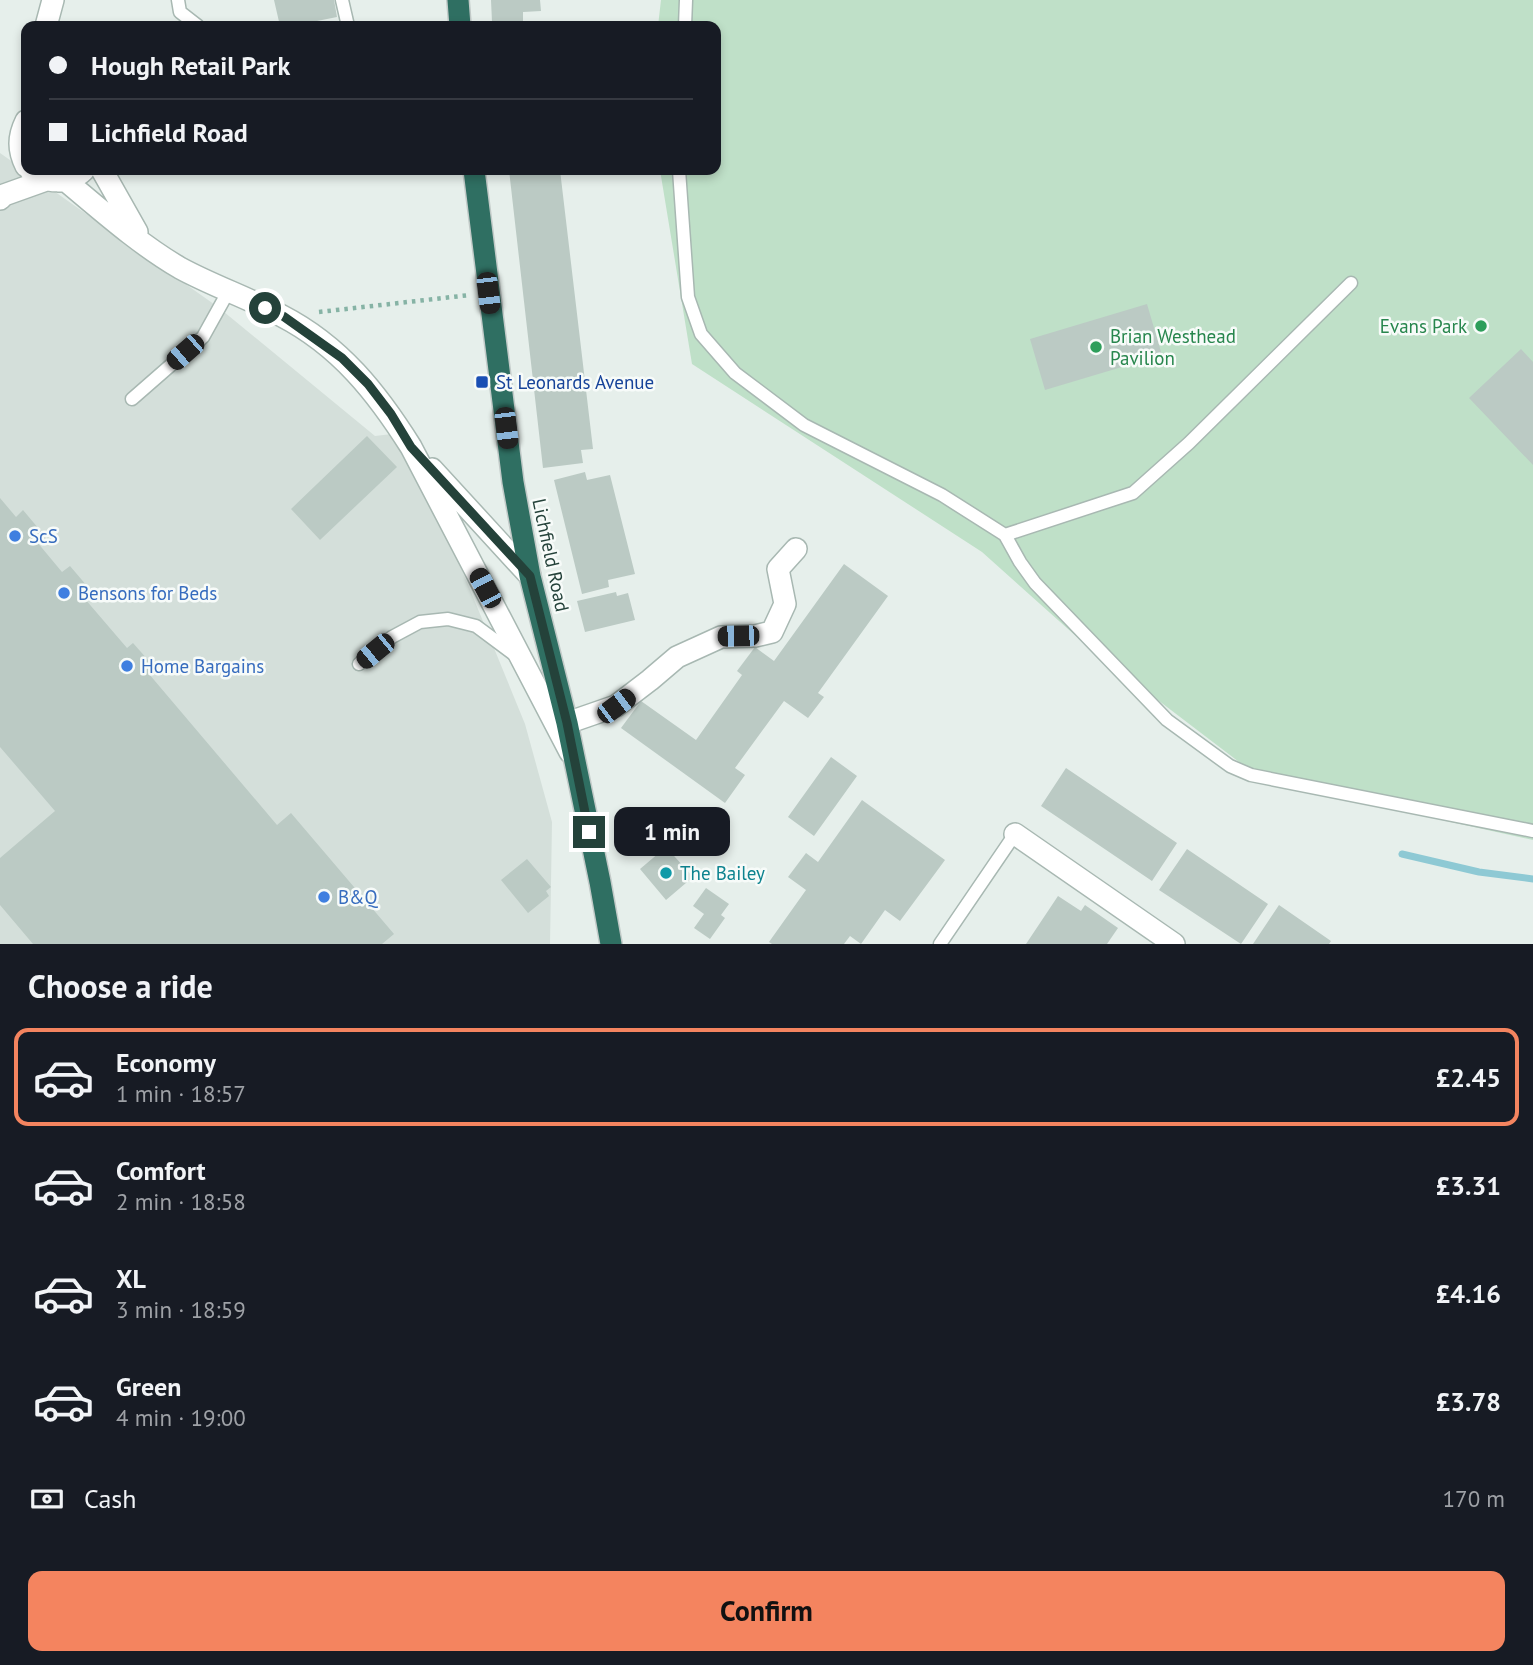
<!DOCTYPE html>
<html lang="en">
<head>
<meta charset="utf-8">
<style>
	body { margin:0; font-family:"PT Sans",sans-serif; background:#20242c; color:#f1f3f6; height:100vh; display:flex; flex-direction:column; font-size:26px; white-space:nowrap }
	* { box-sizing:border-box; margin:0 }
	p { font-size:23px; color:#9ea1a6 }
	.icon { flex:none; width:38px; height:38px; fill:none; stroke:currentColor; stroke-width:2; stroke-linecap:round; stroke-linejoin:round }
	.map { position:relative; height:944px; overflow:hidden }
	.drawer { display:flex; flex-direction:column; background:#171b24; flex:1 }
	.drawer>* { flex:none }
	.banner { position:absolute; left:21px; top:21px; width:700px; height:154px; border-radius:14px; box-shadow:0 4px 10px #0003; display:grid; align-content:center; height:154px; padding:0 28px; background:#171b24 }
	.end { position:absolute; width:32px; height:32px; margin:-16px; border:9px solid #24423a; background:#fff; box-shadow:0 0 0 4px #fff }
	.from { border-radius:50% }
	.bubble { position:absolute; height:49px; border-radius:14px; background:#171b24; box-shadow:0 4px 10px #0003; font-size:23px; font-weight:800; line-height:49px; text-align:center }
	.car { position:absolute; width:21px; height:42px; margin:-21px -10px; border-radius:9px; box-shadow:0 0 5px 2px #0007; background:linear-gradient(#222 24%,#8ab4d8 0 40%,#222 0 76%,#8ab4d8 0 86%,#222 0) }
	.banner b { display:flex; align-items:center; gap:24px; height:66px; font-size:26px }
	.banner b+b { border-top:2px solid #363941 }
	.banner i { width:18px; height:18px; background:#f1f3f6 }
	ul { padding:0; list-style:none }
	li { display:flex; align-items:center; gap:21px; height:98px; margin:0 14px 10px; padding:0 14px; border:4px solid transparent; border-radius:14px }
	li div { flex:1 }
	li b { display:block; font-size:26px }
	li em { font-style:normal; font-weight:800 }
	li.active { border-color:#f4845f }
	li>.icon { width:63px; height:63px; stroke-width:1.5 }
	h2 { padding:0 28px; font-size:32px; line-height:84px }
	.pay { display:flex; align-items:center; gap:18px; height:77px; padding:0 28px; font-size:26px }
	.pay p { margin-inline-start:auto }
	.cta { display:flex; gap:14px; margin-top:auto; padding:14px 28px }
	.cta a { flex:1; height:80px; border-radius:14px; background:#f4845f; color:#111; font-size:28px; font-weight:800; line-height:80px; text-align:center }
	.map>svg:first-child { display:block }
	.built { fill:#d4dfda }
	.green { fill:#bfe0c8 }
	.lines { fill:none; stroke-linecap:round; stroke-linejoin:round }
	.stream { stroke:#8ec9d4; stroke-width:7 }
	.building { fill:#bbcac4 }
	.lane-casing { stroke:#a8b8b2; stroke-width:15 }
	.street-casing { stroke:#a8b8b2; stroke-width:24 }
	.highway-casing { stroke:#c2cac8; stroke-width:24 }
	.path { stroke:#86b3a5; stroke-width:4.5; stroke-dasharray:3.5 5; stroke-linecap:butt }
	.lane { stroke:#fff; stroke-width:12 }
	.street { stroke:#fff; stroke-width:21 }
	.highway { stroke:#2f6f62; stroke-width:21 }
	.route { stroke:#24423a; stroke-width:9 }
	.leisure-dot { fill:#2e9e5b; stroke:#f7fbf9; stroke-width:2.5 }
	.transit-dot { fill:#1a4fb4; stroke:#f7fbf9; stroke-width:2.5 }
	.shop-dot { fill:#3f7fe0; stroke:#f7fbf9; stroke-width:2.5 }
	.culture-dot { fill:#0f9aa8; stroke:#f7fbf9; stroke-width:2.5 }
	.labels { text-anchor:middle; stroke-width:5; stroke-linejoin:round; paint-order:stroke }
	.leisure-label { font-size:19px; fill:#27864d; stroke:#f7fbf9; text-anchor:end }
	.transit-label { font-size:19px; fill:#164399; stroke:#f7fbf9; text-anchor:start }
	.shop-label { font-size:19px; fill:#366cbe; stroke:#f7fbf9; text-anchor:start }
	.street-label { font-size:19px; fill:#24423a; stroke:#f7fbf9 }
	.culture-label { font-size:19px; fill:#0d838f; stroke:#f7fbf9; text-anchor:start }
</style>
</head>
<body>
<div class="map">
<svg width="1533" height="944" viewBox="0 0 1533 944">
	<rect width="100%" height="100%" fill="#e6efeb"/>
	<path class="built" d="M0,153l218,154 157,129 17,-2 54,97 79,193 27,98 -2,122h-550z"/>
	<path class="green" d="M661,0h872v840l-269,-59 -177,-135 -105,-94 -290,-188 -32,-194h56v-144h-58z"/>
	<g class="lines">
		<path class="stream" d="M1402,854l77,18 54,7"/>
	</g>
	<path class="building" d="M274,0h60l3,17 -45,9h-12z
		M491,0h49l1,11 -18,1v9l-31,1z
		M509,170h51l33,279 -12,1 2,13 -40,5z
		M1147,304l15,51 -117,35 -15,-51z
		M1521,349l12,13v103l-64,-67z
		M367,436l30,31 -77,73 -29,-31z
		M585,472l2,8 23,-5 25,99 -27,6 1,7 -27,7 -28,-114z
		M0,498l16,19 7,-7 21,25 -7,7 25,30 8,-6 23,27 -8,6 42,49 6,-5 23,26 -7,5 128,151 14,-12 103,121 -12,10h-349l-33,-39v-47l55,-47 -55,-64z
		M844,564l44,32 -70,97 6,4 -16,21 -24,-17 -49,67 10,7 -20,28 -104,-75 20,-27 55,39 46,-65 -5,-4 18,-24 19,14z
		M616,592l1,4 11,-3 7,27 -50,12 -8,-31z
		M831,757l26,19 -43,60 -26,-19z
		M1066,768l111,75 -25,38 -111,-75z
		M862,800l83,60 -45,61 -15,-11 -24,34 -11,-8 -6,8h-72l-3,-2 37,-52 -18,-13 18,-24 12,9z
		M666,847l27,30 -27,23 -26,-31z
		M1187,849l81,55 -27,40 -82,-54z
		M527,859l24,28 -5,4 3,5 -21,17 -27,-33z
		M706,888l23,16 -8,11 4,3 -15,21 -16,-11 10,-14 -11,-8z
		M1058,896l23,15 4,-6 33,23 -11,16h-81z
		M1279,905l52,36 -2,3h-76z"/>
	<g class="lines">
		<defs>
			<path id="lane" d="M178,0l2,12 18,14
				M342,0l6,26
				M685,26l1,-26
				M679,170l9,127 13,37 34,39 69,52 138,70 63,40 128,-42 56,-50 162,-160
				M132,399l71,-62 25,-45
				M1005,535l15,27 15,21 132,137 63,46 21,9 282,56
				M359,664l33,-27 28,-15 28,-3 28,7 39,29
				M940,944l75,-110"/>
			<path id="street" d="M46,26l7,-26
				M26,121c-8,16 -8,29 0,45
				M30,170c15,14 39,15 54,0
				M102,170l35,62
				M66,181c36,30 73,63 114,87 33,18 69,30 102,48 58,30 95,77 129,131l159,305
				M0,199l4,-4 42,-15
				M432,469l98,107
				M567,723l49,-17 34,-26 27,-23 44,-20 34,-1 17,-4 13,-28 -7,-35 18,-20
				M1015,834l159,110"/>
			<path id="highway" d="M458,0l2,26
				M474,170l39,312 17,94 37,147 33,159 11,62"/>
		</defs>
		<use href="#lane" class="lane-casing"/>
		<use href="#street" class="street-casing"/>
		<use href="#highway" class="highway-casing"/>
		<path class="path" d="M319,312l151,-17"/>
		<use href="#lane" class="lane"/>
		<use href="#street" class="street"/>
		<use href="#highway" class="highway"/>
	</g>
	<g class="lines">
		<path class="route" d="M265,308l18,8 59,42 26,26 23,30 20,33 119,129 37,147 22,109"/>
	</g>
	<g class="leisure-dot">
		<circle cx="1481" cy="326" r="7"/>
		<circle cx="1096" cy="347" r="7"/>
	</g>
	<rect class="transit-dot" x="475" y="375" width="14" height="14" rx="3.5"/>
	<g class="shop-dot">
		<circle cx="15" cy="536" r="7"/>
		<circle cx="64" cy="593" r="7"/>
		<circle cx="127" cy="666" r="7"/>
		<circle cx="324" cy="897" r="7"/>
	</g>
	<circle class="culture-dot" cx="666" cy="873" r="7"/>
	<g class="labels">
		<g class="leisure-label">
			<text x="1467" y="333">Evans Park</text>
			<text x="1110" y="343" text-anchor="start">Brian Westhead<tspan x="1110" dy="22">Pavilion</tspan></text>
		</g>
		<g class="transit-label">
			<text x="496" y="389">St Leonards Avenue</text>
		</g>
		<g class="shop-label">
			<text x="29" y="543">ScS</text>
			<text x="78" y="600">Bensons for Beds</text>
			<text x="141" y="673">Home Bargains</text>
			<text x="338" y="904">B&amp;Q</text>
		</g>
		<g class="street-label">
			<text transform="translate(551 555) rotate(78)" y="7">Lichfield Road</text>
		</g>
		<g class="culture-label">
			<text x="680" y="880">The Bailey</text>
		</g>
	</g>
</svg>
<i class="end from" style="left:265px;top:308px"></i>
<i class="end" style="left:589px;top:832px"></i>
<div class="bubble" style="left:614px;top:807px;width:116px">1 min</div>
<i class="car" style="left:488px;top:293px;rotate:173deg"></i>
<i class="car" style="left:185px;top:352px;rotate:229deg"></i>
<i class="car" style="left:506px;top:428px;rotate:173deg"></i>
<i class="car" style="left:485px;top:588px;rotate:332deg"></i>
<i class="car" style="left:738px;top:636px;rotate:269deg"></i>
<i class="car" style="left:375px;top:651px;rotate:231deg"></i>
<i class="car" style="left:616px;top:706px;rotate:53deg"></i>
<div class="banner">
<b><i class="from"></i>Hough Retail Park</b>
<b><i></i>Lichfield Road</b>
</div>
</div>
<section class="drawer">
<h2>Choose a ride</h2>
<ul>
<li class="active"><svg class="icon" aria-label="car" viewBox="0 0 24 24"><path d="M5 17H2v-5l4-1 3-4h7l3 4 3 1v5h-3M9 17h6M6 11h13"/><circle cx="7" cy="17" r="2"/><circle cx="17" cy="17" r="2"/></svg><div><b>Economy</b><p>1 min · 18:57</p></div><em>£2.45</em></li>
<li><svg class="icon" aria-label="car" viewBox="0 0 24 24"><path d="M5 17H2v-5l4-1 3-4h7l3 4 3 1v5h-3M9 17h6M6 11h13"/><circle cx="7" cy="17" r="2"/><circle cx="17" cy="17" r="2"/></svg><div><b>Comfort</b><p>2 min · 18:58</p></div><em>£3.31</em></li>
<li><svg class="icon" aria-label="car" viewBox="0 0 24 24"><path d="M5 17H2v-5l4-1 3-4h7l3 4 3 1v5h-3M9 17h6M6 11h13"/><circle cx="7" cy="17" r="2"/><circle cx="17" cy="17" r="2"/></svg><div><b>XL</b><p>3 min · 18:59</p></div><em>£4.16</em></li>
<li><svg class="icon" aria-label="car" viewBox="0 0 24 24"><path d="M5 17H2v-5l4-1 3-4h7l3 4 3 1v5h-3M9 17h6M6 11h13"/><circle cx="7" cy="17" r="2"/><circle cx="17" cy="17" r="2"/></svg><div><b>Green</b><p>4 min · 19:00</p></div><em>£3.78</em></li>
</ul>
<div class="pay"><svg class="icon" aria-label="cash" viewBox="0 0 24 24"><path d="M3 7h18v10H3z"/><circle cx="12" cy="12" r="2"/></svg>Cash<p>170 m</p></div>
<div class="cta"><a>Confirm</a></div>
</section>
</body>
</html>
